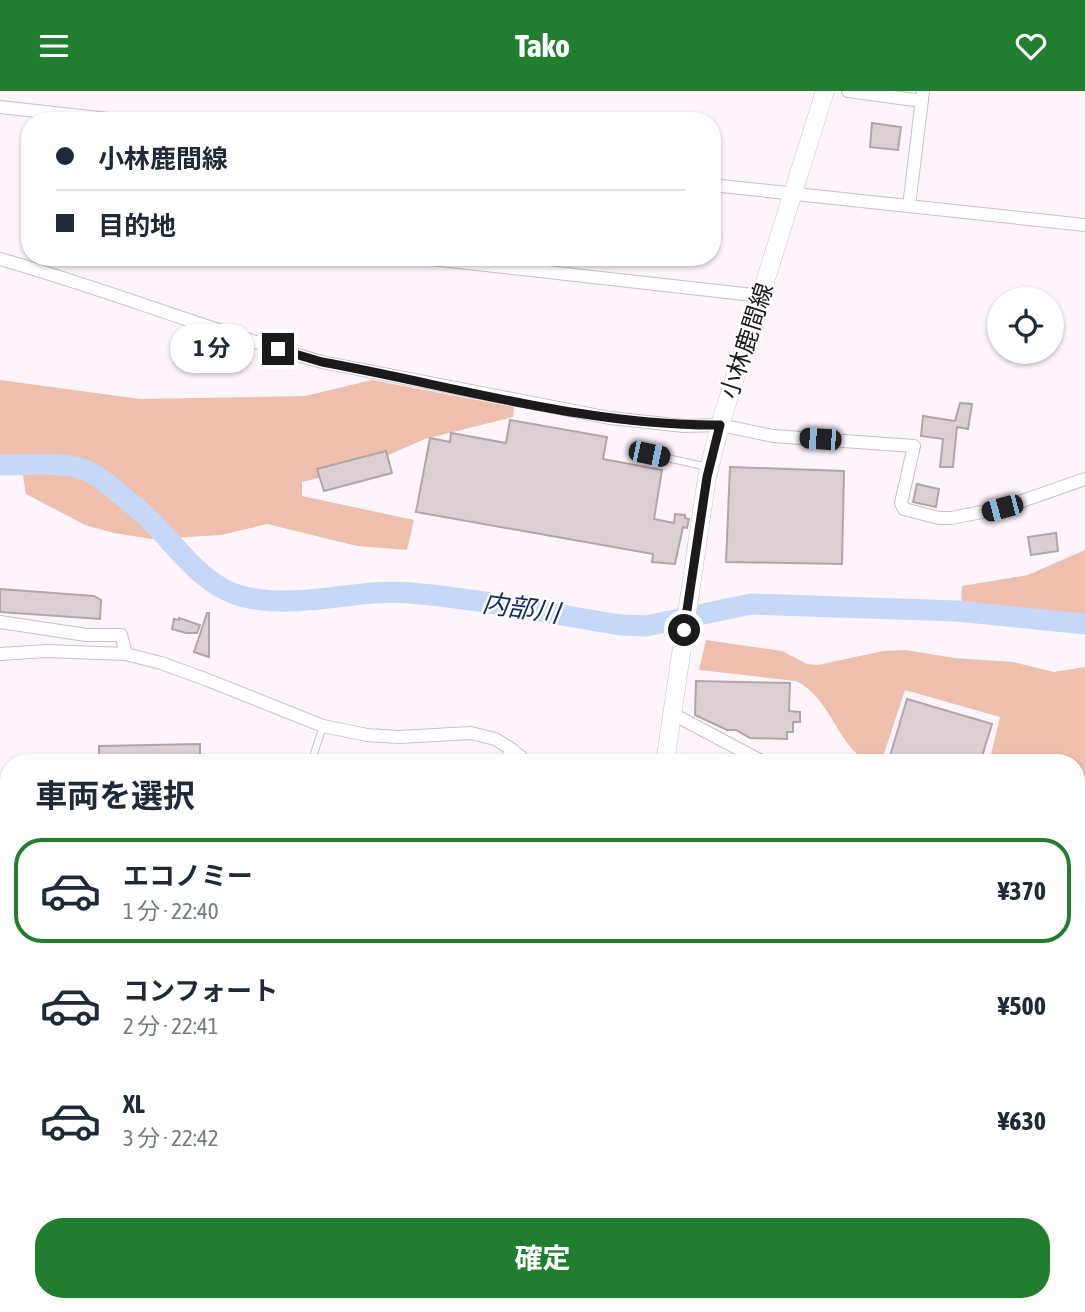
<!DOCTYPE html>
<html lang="ja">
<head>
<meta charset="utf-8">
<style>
	body { margin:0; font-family:"Asap Condensed","Noto Sans JP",sans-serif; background:#f2f2f3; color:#1f2937; height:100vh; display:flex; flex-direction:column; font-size:26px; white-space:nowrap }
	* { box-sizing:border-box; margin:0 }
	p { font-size:23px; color:#747a83 }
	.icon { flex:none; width:38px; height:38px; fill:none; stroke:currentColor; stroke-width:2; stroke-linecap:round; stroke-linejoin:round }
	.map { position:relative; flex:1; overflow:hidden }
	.side { position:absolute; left:0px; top:663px; width:1085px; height:558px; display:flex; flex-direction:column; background:#fff; border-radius:28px 28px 0 0; box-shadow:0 2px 5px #0004 }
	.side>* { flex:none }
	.guide { position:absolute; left:21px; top:21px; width:700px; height:154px; border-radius:28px; box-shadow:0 2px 5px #0004; display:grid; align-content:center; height:154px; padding:0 35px; background:#fff }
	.controls { position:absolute; left:987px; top:196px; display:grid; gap:14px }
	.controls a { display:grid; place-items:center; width:77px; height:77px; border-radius:50%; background:#fff; box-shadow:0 2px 5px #0004; font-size:35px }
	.end { position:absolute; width:32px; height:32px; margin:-16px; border:9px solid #1c191b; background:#fff; box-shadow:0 0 0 4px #fff }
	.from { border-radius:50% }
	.bubble { position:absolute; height:49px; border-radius:24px; background:#fff; box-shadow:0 2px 5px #0004; font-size:23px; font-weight:700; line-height:49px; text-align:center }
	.car { position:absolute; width:21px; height:42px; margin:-21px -10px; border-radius:9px; box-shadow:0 0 5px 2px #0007; background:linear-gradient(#222 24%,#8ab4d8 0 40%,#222 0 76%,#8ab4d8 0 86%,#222 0) }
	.guide b { display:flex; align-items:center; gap:24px; height:66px; font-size:26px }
	.guide b+b { border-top:2px solid #e0e1e3 }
	.guide i { width:18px; height:18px; background:#1f2937 }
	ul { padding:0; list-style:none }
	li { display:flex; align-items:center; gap:21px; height:105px; margin:0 14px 10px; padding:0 21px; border:4px solid transparent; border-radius:28px }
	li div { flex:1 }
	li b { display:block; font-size:26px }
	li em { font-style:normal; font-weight:700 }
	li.current { border-color:#217e2f }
	li>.icon { width:63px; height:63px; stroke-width:1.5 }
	h2 { padding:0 35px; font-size:32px; line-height:84px }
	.action { display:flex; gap:14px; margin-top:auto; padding:14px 35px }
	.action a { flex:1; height:80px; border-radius:28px; background:#217e2f; color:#fff; font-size:28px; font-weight:700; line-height:80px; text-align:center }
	header { display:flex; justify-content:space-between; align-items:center; height:91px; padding:0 35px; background:#217e2f; color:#fff; font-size:32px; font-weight:700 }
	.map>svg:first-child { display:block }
	.green { fill:#eebfad }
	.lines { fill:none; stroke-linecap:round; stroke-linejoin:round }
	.river { stroke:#c6d7f7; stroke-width:21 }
	.building { fill:#dccfd1; stroke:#b1a5a7; stroke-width:2 }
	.service-casing { stroke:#cac0c8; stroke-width:8 }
	.minor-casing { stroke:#cac0c8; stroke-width:14 }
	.tertiary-casing { stroke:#cac0c8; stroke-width:18 }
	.secondary-casing { stroke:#cac0c8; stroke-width:19 }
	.service { stroke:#fff; stroke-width:6 }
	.minor { stroke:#fff; stroke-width:12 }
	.tertiary { stroke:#fff; stroke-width:16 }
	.secondary { stroke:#fff; stroke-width:18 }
	.route { stroke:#1c191b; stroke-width:9 }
	.labels { text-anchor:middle; stroke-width:5; stroke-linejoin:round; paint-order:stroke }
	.street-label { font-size:24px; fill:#1c191b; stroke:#fff }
	.water-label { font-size:26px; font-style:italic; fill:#102c67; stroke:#fff }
</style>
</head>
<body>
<header><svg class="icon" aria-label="menu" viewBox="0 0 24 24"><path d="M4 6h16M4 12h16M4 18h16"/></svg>Tako<svg class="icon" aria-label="heart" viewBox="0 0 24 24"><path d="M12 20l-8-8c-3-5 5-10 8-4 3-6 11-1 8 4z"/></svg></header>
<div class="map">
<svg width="1085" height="1221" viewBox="0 0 1085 1221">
	<rect width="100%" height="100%" fill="#fef4fc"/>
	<path class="green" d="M0,289l140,19 165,-3 67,-16 142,27 -1,10 -88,22 -66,29 -57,14v14l112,24 -7,30 -50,-4 -90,-22 -46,11 -69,4 -38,-6 -29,-8 -59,-31 -5,-31 -21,-1z
		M1085,459v73l-124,-11 1,-26 66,-11z
		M706,549l76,11 25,13 11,1 65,-14 23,-1 48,8 59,4 41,10 31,-5v191h-9v-95h-87l11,-46 -95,-27 -24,73c-41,0 -45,-63 -85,-82l-97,-11z
		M0,1176l9,2v35h15l-2,8h-22z"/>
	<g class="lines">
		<path class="river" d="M0,374c26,0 55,-3 80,3 15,5 28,16 40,26 9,8 19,15 28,24 28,27 54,68 93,78 57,15 112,-8 169,-3 71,6 141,21 211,32l25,1 105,-22 206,7 128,13"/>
	</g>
	<path class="building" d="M872,32l29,4 -3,23 -28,-3z
		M960,312l12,1 -4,25 -11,-2 -4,40h-13l3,-28 -22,-3 2,-20 32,5z
		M510,329l97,17 -4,22 59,11 -8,49 20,4 1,-9 10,1v3l4,1 -2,9 -4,-1 -8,37 -23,-2 1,-8 -237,-42 14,-74 20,4 1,-9 55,10z
		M386,360l6,22 -68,18 -7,-22z
		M730,376l114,4 -2,93 -116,-2z
		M917,393l22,5 -3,18 -23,-5z
		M1056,442l2,18 -27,4 -3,-18z
		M0,498l94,7 7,4 -1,19 -100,-7z
		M207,522h2v44l-15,-5z
		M179,527l21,7 -3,8h-11l-14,-4 2,-10 5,1z
		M696,590l94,2 -1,28 11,1v10h-7v10h-6v7l-37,-1 -14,-8h-9l-32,-15z
		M907,608l85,25 -12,39h-92z
		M200,653v19h-101v-17z"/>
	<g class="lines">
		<defs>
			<path id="service" d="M649,363l59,13
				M311,672l12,-37"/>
			<path id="minor" d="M848,0l74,10
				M0,16l126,14
				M712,94l373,40
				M909,115l14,-115
				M414,166l348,39
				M0,168c109,31 214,73 322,103l288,56 74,8 36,-1 53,11 141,10 -13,57 3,6 35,9h12l51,-10 83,-29
				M0,531l86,13h35l5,19
				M0,563l46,-3 80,3 35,9 44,16 118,47 44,9 32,2 72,-4 24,6 16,10 -4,14
				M671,622l94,50
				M511,658l17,14
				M1076,819l9,1
				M1076,1168l9,2
				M286,1213l15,8
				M812,1213l1,8"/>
			<path id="tertiary" d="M0,1030h9
				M669,1213l22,8"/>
			<path id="secondary" d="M665,672l42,-286 13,-52 105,-334
				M920,1213l3,8"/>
		</defs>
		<use href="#service" class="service-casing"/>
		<use href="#minor" class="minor-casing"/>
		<use href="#tertiary" class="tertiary-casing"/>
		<use href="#secondary" class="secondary-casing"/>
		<use href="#service" class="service"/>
		<use href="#minor" class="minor"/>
		<use href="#tertiary" class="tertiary"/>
		<use href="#secondary" class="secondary"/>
	</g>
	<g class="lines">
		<path class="route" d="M278,258l44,13c132,24 264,64 398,63l-13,52 -23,153"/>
	</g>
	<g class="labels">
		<g class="street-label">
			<text transform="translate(747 250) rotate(-72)" y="8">小林鹿間線</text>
		</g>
		<g class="water-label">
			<text transform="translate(521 517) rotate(8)" y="9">内部川</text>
		</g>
	</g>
</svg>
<div class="controls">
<a><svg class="icon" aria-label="locate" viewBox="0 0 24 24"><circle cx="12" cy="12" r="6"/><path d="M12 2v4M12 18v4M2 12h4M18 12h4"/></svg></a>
</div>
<i class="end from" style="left:684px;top:539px"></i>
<i class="end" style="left:278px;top:258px"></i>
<div class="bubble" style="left:170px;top:233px;width:84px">1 分</div>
<i class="car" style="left:820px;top:348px;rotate:274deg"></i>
<i class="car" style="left:649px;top:363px;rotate:102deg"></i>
<i class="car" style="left:1002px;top:417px;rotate:255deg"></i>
<div class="guide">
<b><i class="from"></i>小林鹿間線</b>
<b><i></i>目的地</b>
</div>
<section class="side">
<h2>車両を選択</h2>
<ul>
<li class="current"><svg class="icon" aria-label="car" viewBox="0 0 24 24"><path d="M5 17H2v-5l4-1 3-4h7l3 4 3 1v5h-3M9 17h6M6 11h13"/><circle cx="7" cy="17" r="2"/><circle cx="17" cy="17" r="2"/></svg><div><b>エコノミー</b><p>1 分 · 22:40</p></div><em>¥370</em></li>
<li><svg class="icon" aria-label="car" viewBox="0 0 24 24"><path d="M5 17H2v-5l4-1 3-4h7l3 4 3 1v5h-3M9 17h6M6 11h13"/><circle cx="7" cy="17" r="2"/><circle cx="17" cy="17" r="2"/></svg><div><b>コンフォート</b><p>2 分 · 22:41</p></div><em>¥500</em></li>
<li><svg class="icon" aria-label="car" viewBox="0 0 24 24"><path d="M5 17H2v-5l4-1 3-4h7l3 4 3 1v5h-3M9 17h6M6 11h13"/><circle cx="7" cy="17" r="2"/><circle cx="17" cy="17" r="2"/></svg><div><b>XL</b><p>3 分 · 22:42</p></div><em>¥630</em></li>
</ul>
<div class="action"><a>確定</a></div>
</section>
</div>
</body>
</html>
